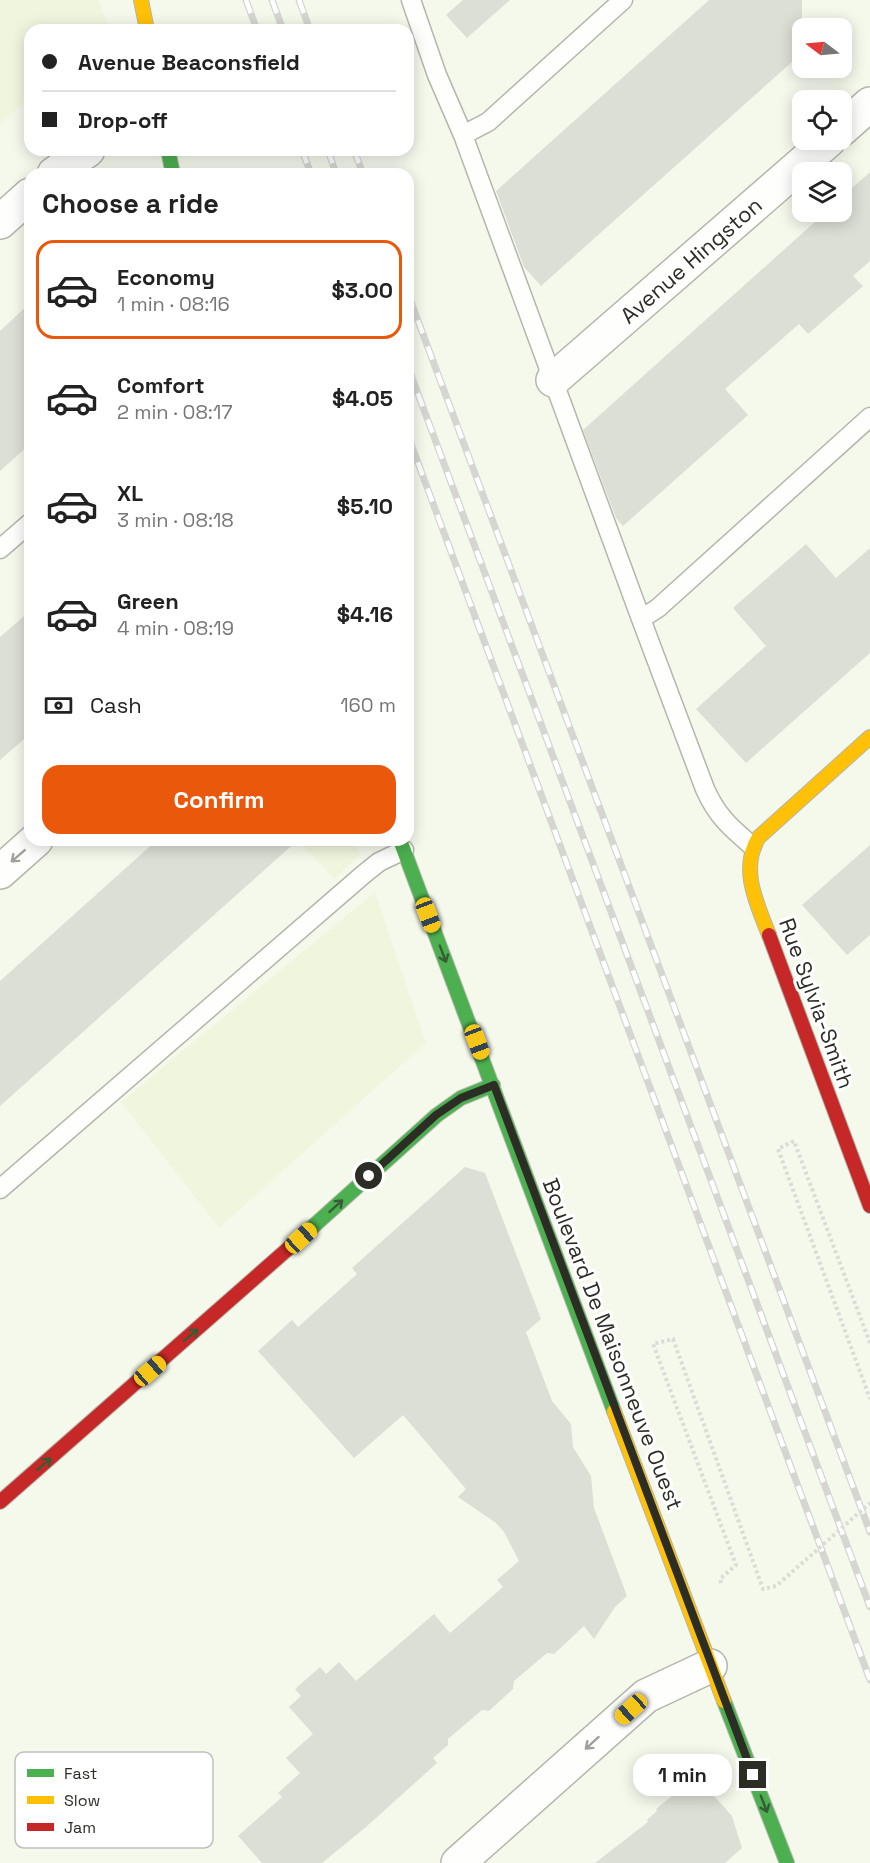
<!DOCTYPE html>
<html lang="en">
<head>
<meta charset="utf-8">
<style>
	body { margin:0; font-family:"Space Grotesk",sans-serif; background:#f6f6f6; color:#222; height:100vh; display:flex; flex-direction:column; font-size:22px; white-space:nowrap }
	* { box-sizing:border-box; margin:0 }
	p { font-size:20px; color:#767676 }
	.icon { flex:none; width:33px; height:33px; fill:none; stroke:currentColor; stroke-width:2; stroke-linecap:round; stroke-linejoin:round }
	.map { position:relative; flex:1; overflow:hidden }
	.details { position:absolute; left:24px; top:168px; width:390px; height:678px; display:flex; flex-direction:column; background:#fff; border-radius:18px; box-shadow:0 3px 15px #0003 }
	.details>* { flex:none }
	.top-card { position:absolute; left:24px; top:24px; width:390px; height:132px; border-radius:18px; box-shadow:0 3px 15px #0003; display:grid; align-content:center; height:132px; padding:0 18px; background:#fff }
	.needle { width:39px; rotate:286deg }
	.tools { position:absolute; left:792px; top:18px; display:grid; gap:12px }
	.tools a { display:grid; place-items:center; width:60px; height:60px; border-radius:12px; background:#fff; box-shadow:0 3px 15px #0003; font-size:30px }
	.end { position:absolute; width:27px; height:27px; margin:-14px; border:8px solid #2c2e25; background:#fff; box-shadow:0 0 0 3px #fff }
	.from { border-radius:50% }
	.bubble { position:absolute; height:42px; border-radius:18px; background:#fff; box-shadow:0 3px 15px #0003; font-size:20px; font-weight:700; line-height:42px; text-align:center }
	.car { position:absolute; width:18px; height:36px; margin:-18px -9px; border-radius:8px; box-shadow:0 0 4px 2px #0007; background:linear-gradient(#f5c518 24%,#345 0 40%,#f5c518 0 76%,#345 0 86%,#f5c518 0) }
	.top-card b { display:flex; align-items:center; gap:21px; height:57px; font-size:22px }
	.top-card b+b { border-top:2px solid #e0e0e0 }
	.top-card i { width:15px; height:15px; background:#222 }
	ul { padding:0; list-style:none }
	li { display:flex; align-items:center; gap:18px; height:99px; margin:0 12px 9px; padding:0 6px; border:3px solid transparent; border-radius:18px }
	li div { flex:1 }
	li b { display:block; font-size:22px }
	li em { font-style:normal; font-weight:700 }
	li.active { border-color:#ea580c }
	li>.icon { width:54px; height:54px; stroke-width:1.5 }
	h2 { padding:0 18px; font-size:27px; line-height:72px }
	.pay { display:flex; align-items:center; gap:15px; height:66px; padding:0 18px; font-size:22px }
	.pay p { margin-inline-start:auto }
	.cta { display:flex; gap:12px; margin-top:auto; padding:12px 18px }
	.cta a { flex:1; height:69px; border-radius:18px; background:#ea580c; color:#fff; font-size:24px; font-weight:700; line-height:69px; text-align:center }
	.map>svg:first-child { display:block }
	.built { fill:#f0f6de }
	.building { fill:#dcdfd5 }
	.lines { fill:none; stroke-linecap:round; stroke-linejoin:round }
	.lane-casing { stroke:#b4b6ac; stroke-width:21 }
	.street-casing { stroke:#b4b6ac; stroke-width:36 }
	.fast-casing { stroke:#b4b6ac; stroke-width:16 }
	.slow-casing { stroke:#b4b6ac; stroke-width:16 }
	.jam-casing { stroke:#b4b6ac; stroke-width:16 }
	.path { stroke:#dbdbd8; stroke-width:4; stroke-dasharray:3 3; stroke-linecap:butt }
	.lane { stroke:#fefefc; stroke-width:18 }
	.street { stroke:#fefefc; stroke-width:33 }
	.fast { stroke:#4caf50; stroke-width:14 }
	.slow { stroke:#ffc107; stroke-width:14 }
	.jam { stroke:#c62828; stroke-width:14 }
	.rail-casing { stroke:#d5d6d2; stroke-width:7 }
	.rail { stroke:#fff; stroke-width:4.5; stroke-dasharray:14; stroke-linecap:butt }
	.path-bridge { stroke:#dbdbd8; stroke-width:4; stroke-dasharray:3 3; stroke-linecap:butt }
	.oneway { stroke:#a0a09b }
	.oneway2 { stroke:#375b34 }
	.route { stroke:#2c2e25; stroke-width:8 }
	.labels { text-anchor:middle; stroke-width:6; stroke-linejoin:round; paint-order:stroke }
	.street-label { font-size:22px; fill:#2c2e25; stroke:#fff }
	.key { fill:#fff; stroke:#c0c0be; stroke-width:1.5 }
	.key-label { font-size:16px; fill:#2c2e25 }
</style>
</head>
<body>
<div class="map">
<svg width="870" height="1863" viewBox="0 0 870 1863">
	<rect width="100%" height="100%" fill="#f5f9ec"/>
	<path class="built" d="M0,0h99l10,28 -2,2h-77v68l-30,26z
		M298,840h56l6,15 -26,24z
		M375,892l51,151 -207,185 -98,-126z"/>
	<path class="building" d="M463,0h47l-43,38 -21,-23z
		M709,0h93v53l-261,233 -17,-19 -28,-76z
		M870,172v89l-17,15 10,10 -55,48 -9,-10 -74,65 23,26 -125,111 -7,-8 -33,-88 243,-218h16v-15z
		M30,303v141l-30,27v-140z
		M806,544l30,34 34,-30v105l-124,110 -50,-54 70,-63 -33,-38z
		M30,611v123l-30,26v-123z
		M157,840h141l-298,266v-125z
		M870,845v90l-23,20 -45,-50z
		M465,1167l20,6 56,146 -15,13 26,69 19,23 2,23 18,29 3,32 33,88 -12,11 -21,32 -10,-13 -30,28 -7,-1 -33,28 -1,8 -24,22 -7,-1 -34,29v6l-15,13 4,5 -71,64 -44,36h-60l-24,-27 44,-39 -4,-4 22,-20 -14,-15 27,-24 -24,-27 12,-11 -6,-7 25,-22 6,7 13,-12 17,19 78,-67 16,19 53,-46 -6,-7 22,-19 -15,-29 -8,-9 -38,-26 8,-8 -63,-74 -49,43 -96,-107 34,-31 6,7 59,-53 -5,-6z
		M695,1780l3,3 2,-3 32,36 10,32 -17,15h-130l53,-41 -1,-2 10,-9 -1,-2 23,-19 2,3z"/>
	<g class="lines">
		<defs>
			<path id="lane" d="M411,0l26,75 26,60 178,484 64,170c12,27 25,38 47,57
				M463,135l25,-13 135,-122
				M0,549l30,-26
				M641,619l17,-11 212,-191
				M0,1189l364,-315 15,-12 25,-12"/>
			<path id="street" d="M842,129l28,-25
				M54,174l34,-24
				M0,222l30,-27
				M553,380l276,-240
				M0,872l36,-32
				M458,1863l188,-167 64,-30"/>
			<path id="fast" d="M168,150l5,24
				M400,840l214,571
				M298,1240l139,-125 24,-17 32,-13
				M724,1701l63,162"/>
			<path id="slow" d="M141,0l6,30
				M769,935c-12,-31 -30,-67 -10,-98l111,-100
				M614,1411l110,290"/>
			<path id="jam" d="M769,935l101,271
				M0,1502l298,-262"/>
		</defs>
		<use href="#lane" class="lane-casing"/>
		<use href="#street" class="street-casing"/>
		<use href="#fast" class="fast-casing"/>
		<use href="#slow" class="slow-casing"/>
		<use href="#jam" class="jam-casing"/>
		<path class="path" d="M870,1343l-76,-202 -16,8 92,250
			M721,1583l-1,-4 16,-14 -83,-221 20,-5 90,250 13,-3 7,-6"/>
		<use href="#lane" class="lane"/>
		<use href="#street" class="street"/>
		<use href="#fast" class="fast"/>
		<use href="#slow" class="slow"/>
		<use href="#jam" class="jam"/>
		<defs>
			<path id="rail" d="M246,0l11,30
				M272,0l11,30
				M299,0l11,30
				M302,150l9,24
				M328,150l8,24
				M354,150l9,24
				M408,294l462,1238
				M408,367l462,1240
				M408,436l462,1244"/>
		</defs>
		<use href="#rail" class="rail-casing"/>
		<use href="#rail" class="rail"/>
		<path class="path-bridge" d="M783,1580l87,-77"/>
	</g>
	<defs><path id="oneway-shaft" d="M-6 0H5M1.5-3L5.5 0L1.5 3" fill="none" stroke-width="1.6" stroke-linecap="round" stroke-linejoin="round" transform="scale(1.5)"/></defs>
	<g class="oneway">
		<use href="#oneway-shaft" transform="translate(18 856) rotate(139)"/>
		<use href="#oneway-shaft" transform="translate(592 1743) rotate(138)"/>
	</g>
	<g class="oneway2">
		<use href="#oneway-shaft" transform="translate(443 954) rotate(69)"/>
		<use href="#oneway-shaft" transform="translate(336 1206) rotate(-42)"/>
		<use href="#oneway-shaft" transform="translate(191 1335) rotate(-41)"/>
		<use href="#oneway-shaft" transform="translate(44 1464) rotate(-41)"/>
		<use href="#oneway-shaft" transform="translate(764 1804) rotate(69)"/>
	</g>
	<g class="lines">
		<path class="route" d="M369,1176l67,-61 25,-17 33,-13 259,690"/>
	</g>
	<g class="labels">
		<g class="street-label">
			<text transform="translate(691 260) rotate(-41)" y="8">Avenue Hingston</text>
			<text transform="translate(817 1003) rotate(70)" y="8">Rue Sylvia-Smith</text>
			<text transform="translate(613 1344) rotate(69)" y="8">Boulevard De Maisonneuve Ouest</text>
		</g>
	</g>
	<rect x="15" y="1752" width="198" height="96" rx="9" class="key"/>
	<rect x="27" y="1769" width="27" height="8" fill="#4caf50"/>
	<rect x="27" y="1796" width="27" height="8" fill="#ffc107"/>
	<rect x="27" y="1823" width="27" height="8" fill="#c62828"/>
	<g class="key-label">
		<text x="64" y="1779">Fast</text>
		<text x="64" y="1806">Slow</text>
		<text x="64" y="1833">Jam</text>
	</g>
</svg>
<div class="tools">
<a><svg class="needle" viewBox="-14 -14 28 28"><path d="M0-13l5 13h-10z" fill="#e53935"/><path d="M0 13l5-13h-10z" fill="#767676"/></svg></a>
<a><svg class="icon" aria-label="locate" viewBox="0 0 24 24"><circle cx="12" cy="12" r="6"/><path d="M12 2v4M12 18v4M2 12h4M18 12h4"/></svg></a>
<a><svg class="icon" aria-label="layers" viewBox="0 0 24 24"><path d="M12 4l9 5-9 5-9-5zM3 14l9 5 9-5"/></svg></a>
</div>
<i class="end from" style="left:369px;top:1176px"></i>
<i class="end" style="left:753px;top:1775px"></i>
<div class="bubble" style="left:633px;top:1754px;width:99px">1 min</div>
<i class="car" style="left:428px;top:915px;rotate:159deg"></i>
<i class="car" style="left:477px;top:1042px;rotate:159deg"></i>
<i class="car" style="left:301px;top:1238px;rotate:48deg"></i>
<i class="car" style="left:150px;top:1371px;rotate:49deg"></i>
<i class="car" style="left:631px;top:1709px;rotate:228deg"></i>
<div class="top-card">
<b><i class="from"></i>Avenue Beaconsfield</b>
<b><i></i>Drop-off</b>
</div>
<section class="details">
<h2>Choose a ride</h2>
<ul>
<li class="active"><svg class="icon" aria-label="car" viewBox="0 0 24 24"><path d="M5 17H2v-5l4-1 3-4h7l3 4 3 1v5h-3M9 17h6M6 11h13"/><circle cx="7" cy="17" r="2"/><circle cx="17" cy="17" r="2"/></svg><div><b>Economy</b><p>1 min · 08:16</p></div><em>$3.00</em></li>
<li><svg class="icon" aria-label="car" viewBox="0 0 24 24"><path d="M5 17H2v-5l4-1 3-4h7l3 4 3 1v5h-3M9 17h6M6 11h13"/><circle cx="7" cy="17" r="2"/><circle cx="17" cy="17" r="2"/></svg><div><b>Comfort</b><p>2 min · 08:17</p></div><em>$4.05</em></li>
<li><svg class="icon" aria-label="car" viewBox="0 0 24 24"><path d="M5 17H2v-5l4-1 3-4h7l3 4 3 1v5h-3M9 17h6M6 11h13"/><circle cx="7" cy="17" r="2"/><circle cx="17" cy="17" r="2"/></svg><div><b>XL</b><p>3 min · 08:18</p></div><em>$5.10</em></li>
<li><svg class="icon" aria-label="car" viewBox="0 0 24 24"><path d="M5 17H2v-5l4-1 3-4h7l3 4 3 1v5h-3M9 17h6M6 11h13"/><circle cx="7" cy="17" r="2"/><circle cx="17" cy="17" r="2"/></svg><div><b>Green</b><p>4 min · 08:19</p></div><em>$4.16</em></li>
</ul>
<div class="pay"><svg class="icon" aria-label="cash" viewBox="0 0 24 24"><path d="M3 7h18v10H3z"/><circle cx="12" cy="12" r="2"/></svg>Cash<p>160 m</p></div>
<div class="cta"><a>Confirm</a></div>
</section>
</div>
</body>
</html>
